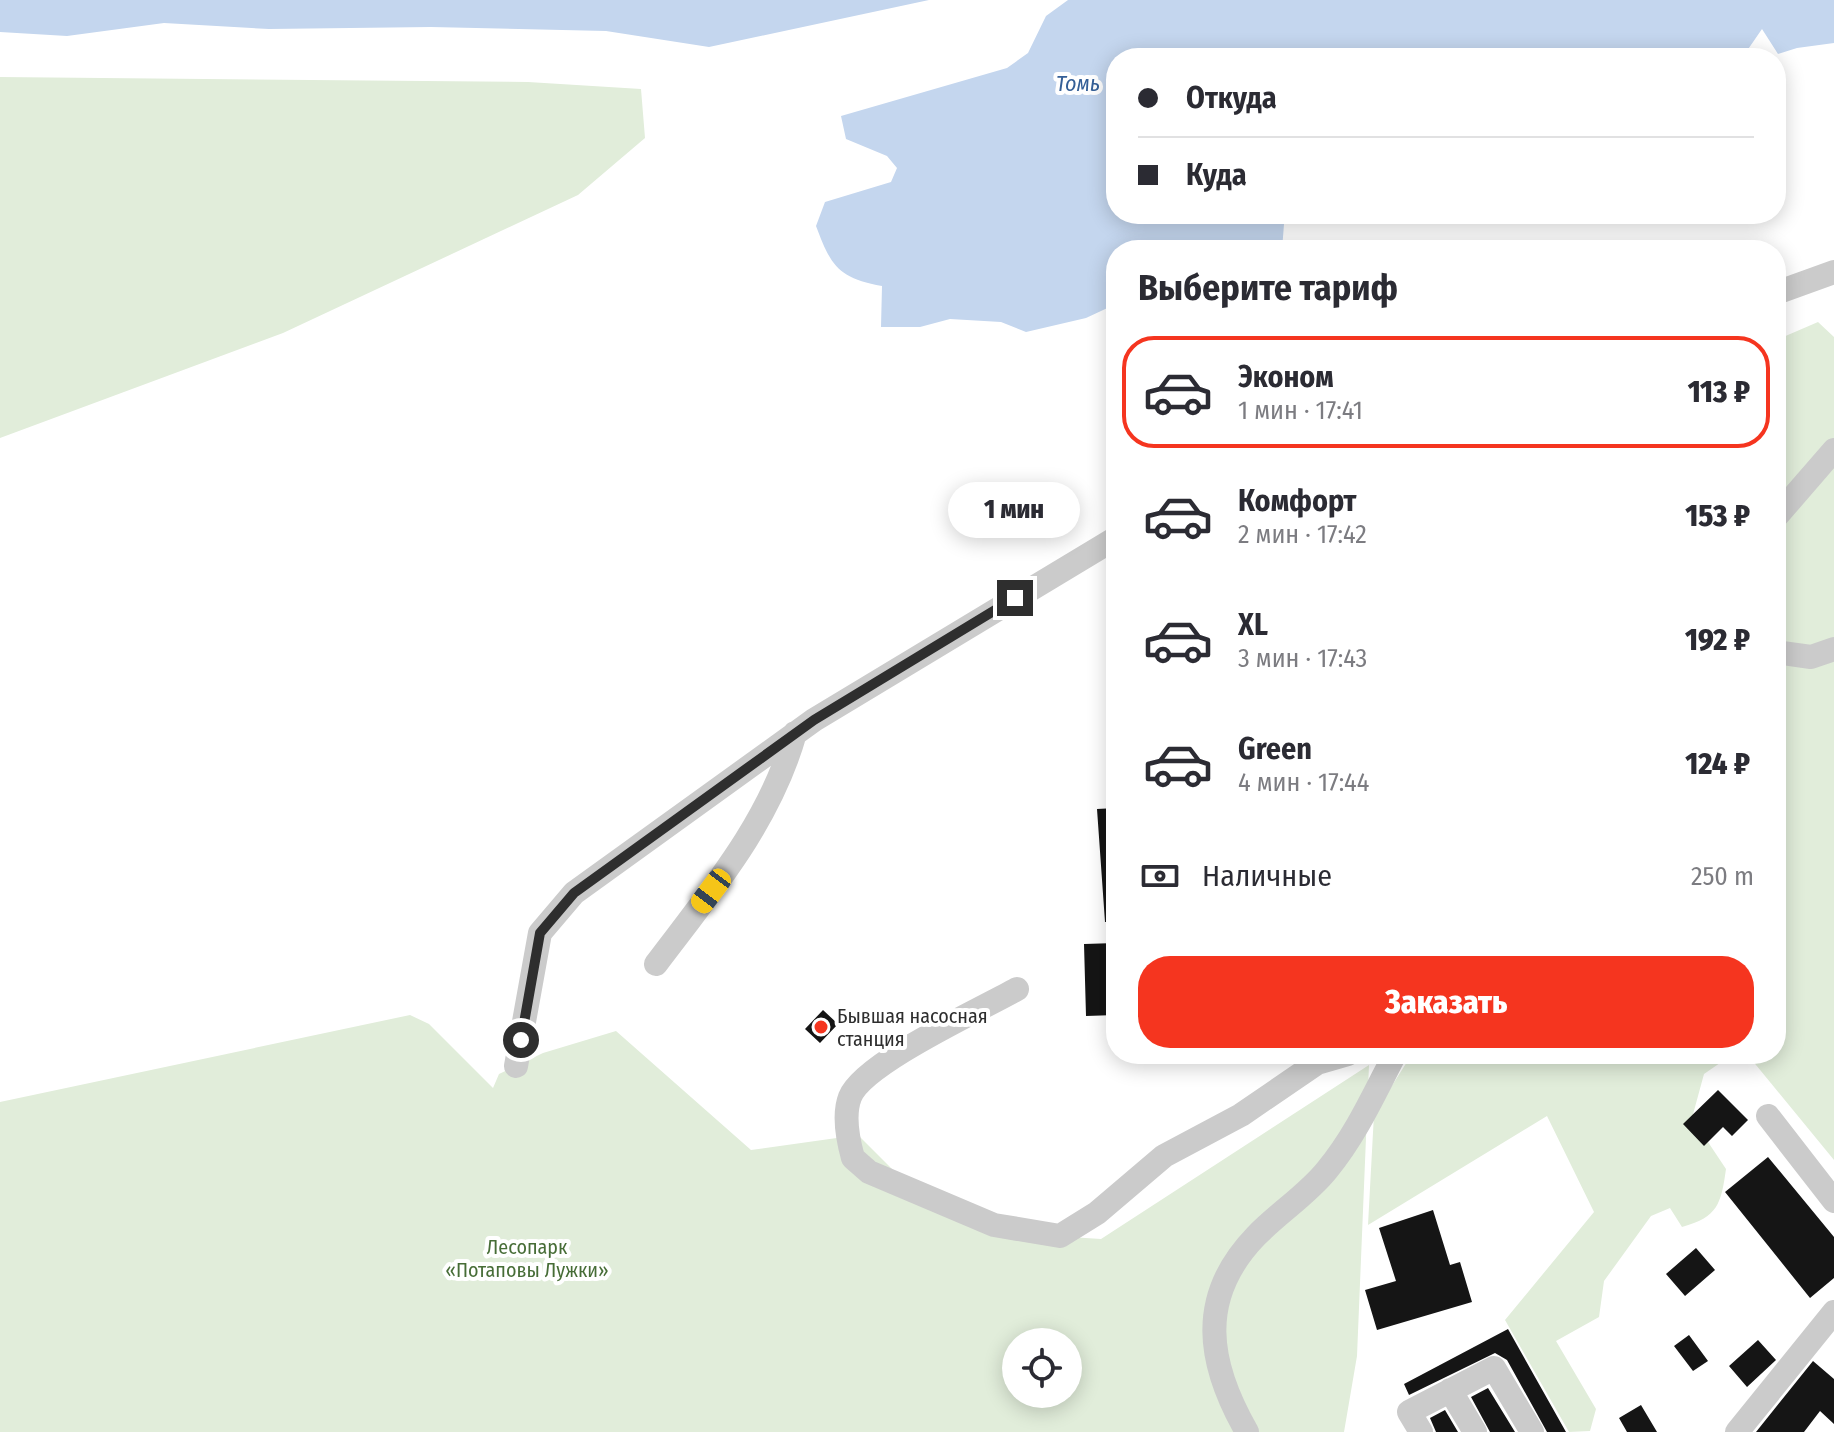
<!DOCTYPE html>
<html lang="ru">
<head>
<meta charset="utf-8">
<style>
	body { margin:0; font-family:"Fira Sans Condensed",sans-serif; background:#f2f2f3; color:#2b2b33; height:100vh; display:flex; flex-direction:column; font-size:30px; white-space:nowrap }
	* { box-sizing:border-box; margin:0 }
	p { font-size:26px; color:#7c7c81 }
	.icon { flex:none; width:44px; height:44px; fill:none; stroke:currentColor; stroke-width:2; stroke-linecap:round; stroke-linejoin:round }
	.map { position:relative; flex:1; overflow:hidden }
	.sheet { position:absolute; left:1106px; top:240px; width:680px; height:824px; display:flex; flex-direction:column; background:#fff; border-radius:32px; box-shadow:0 4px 20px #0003 }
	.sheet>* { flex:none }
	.guide { position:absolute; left:1106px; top:48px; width:680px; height:176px; border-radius:32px; box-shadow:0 4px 20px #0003; display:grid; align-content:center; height:176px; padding:0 32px; background:#fff }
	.buttons { position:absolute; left:1002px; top:1328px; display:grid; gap:16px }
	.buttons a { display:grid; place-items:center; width:80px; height:80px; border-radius:50%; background:#fff; box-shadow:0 4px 20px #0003; font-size:40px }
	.end { position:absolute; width:36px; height:36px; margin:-18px; border:10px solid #2e2e2e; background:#fff; box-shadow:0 0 0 4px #fff }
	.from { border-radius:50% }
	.bubble { position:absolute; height:56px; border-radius:28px; background:#fff; box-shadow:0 4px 20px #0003; font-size:26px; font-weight:800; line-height:56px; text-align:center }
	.car { position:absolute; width:24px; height:48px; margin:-24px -12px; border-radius:10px; box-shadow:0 0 6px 2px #0007; background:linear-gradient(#f5c518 24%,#345 0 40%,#f5c518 0 76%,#345 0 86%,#f5c518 0) }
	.guide b { display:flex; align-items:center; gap:28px; height:76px; font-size:30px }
	.guide b+b { border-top:2px solid #e1e1e2 }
	.guide i { width:20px; height:20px; background:#2b2b33 }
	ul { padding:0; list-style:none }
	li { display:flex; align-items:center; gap:24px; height:112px; margin:0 16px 12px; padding:0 16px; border:4px solid transparent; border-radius:32px }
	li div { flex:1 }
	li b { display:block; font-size:30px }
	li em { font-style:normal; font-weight:800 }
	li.selected { border-color:#f5351f }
	li>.icon { width:72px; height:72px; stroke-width:1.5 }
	h2 { padding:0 32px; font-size:36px; line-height:96px }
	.pay { display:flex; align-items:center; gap:20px; height:88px; padding:0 32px; font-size:30px }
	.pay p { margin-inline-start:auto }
	.button { display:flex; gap:16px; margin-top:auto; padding:16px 32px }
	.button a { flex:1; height:92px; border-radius:32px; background:#f5351f; color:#fff; font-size:32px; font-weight:800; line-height:92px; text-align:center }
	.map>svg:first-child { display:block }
	.green { fill:#e1edda; fill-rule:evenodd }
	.water { fill:#c4d6ee }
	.building { fill:#151515 }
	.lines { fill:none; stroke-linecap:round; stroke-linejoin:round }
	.minor { stroke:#cbcbcb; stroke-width:24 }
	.route { stroke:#2e2e2e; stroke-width:10 }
	.poi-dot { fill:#f5351f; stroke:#fff; stroke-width:3 }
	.labels { text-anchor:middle; stroke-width:8; stroke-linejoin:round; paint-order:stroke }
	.poi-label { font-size:20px; fill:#2e2e2e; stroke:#fff; text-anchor:start }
	.park-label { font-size:20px; fill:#476d37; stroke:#fff }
	.water-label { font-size:22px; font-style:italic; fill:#345f97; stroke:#fff }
</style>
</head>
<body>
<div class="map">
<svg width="1834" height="1432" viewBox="0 0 1834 1432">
	<rect width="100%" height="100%" fill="#fff"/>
	<path class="green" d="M0,77l528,5 113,7 4,49 -67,57 -295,138 -283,105z
		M1818,322l16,15v823l-87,-106h29v-714z
		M410,1015l19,9 64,64 6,-14 44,-21 73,-22 135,119 107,-15 74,74 76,24 93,6 268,-174 -12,291 -13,76h-1344v-330zM1016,1342h52v52h-52z
		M1412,1054h321l-29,20 -12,44 34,51c-5,35 -8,48 -44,58l-12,-19 -19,8 -47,65 -5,36 -43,24 40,68 -6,22 -21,1 -64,-112 89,-108 -47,-96 -179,109 6,-111z"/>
	<path class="water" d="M0,0h929l-220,47 -103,-16 -175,-4 -162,2 -105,-6 -97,13 -67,-4z
		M1068,0h766v43l-37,5 -19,6 -16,-25 -20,29h-626v156h178l-10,10 -2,26h-166v54l-30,14 -60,14 -25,-10 -51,-3 -30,8h-39l1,-41c-44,-8 -51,-20 -66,-60l9,-24 66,-20 6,-14 -10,-12 -41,-17 -5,-23 166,-48 21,-15 18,-37z"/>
	<path class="building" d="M1116,808v114h-11l-8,-113z
		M1116,943v72l-30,1 -2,-72z
		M823,1010l15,14 -18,19 -15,-14z
		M1718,1090l30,30 -16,16 -9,-9 -19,19 -21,-22z
		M1768,1157l66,80v41l-24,20 -85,-106z
		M1433,1210l17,55 10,-3 12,40 -95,28 -12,-40 31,-9 -17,-53z
		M1696,1248l19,22 -30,26 -19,-22z
		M1508,1329l58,103h-19l-40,-72 -12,-7 -86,42 -5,-11z
		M1689,1335l19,26 -15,10 -19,-25z
		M1758,1340l18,20 -29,27 -18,-21z
		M1813,1361l21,18v45l-14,-13 -16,21h-48z
		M1488,1388l27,44h-25l-19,-35z
		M1641,1405l16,27h-30l-8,-14z
		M1445,1410l13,22h-22l-6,-14z"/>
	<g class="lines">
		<path class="minor" d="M1776,293l58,-21
			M1776,517l58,-67
			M1776,652l35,5 23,-8
			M656,964c55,-73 114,-142 139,-231
			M1017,989c-35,20 -154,74 -167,108 -7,18 -2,43 3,61l16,14 125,53 66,11 37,-23 67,-57 77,-41 76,-52 31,-9
			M516,1066l24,-133 34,-40 240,-173 302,-182
			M1768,1116l66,85
			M1450,1390l25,42
			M1247,1432c-39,-68 -51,-134 9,-196 22,-23 51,-41 71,-66 29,-35 47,-76 68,-116
			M1421,1432l-12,-20 85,-44 38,64
			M1737,1432l97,-120"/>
	</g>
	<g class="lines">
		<path class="route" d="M521,1040l19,-107 34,-40 240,-173 201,-122"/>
	</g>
	<circle class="poi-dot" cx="821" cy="1027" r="8"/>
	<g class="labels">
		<g class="poi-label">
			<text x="837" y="1023">Бывшая насосная<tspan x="837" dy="23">станция</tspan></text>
		</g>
		<g class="park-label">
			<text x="527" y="1254">Лесопарк<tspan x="527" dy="23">«Потаповы Лужки»</tspan></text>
		</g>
		<g class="water-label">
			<text x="1078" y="91">Томь</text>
		</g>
	</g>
</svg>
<div class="buttons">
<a><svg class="icon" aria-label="locate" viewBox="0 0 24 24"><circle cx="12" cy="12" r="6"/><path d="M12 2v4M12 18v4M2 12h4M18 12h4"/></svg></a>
</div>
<i class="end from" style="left:521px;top:1040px"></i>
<i class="end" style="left:1015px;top:598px"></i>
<div class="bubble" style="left:948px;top:482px;width:132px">1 мин</div>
<i class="car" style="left:711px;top:891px;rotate:217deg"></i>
<div class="guide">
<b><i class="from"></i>Откуда</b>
<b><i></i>Куда</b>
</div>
<section class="sheet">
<h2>Выберите тариф</h2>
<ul>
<li class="selected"><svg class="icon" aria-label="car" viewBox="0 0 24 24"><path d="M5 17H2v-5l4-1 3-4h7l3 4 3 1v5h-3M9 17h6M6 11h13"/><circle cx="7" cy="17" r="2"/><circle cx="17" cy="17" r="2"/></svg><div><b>Эконом</b><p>1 мин · 17:41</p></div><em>113 ₽</em></li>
<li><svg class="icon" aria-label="car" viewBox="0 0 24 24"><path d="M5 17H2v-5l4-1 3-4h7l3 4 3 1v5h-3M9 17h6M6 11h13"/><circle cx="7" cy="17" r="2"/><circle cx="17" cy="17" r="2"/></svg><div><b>Комфорт</b><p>2 мин · 17:42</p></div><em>153 ₽</em></li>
<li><svg class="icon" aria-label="car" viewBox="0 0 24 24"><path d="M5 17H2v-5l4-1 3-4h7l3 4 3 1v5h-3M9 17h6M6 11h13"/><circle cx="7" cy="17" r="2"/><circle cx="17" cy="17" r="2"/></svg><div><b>XL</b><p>3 мин · 17:43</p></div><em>192 ₽</em></li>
<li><svg class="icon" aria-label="car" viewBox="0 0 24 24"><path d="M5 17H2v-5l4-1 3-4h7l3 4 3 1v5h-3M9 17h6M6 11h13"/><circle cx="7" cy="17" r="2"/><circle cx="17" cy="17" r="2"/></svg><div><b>Green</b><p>4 мин · 17:44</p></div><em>124 ₽</em></li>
</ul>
<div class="pay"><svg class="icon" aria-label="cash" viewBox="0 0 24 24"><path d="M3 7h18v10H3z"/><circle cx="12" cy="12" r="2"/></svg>Наличные<p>250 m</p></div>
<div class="button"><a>Заказать</a></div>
</section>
</div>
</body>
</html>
